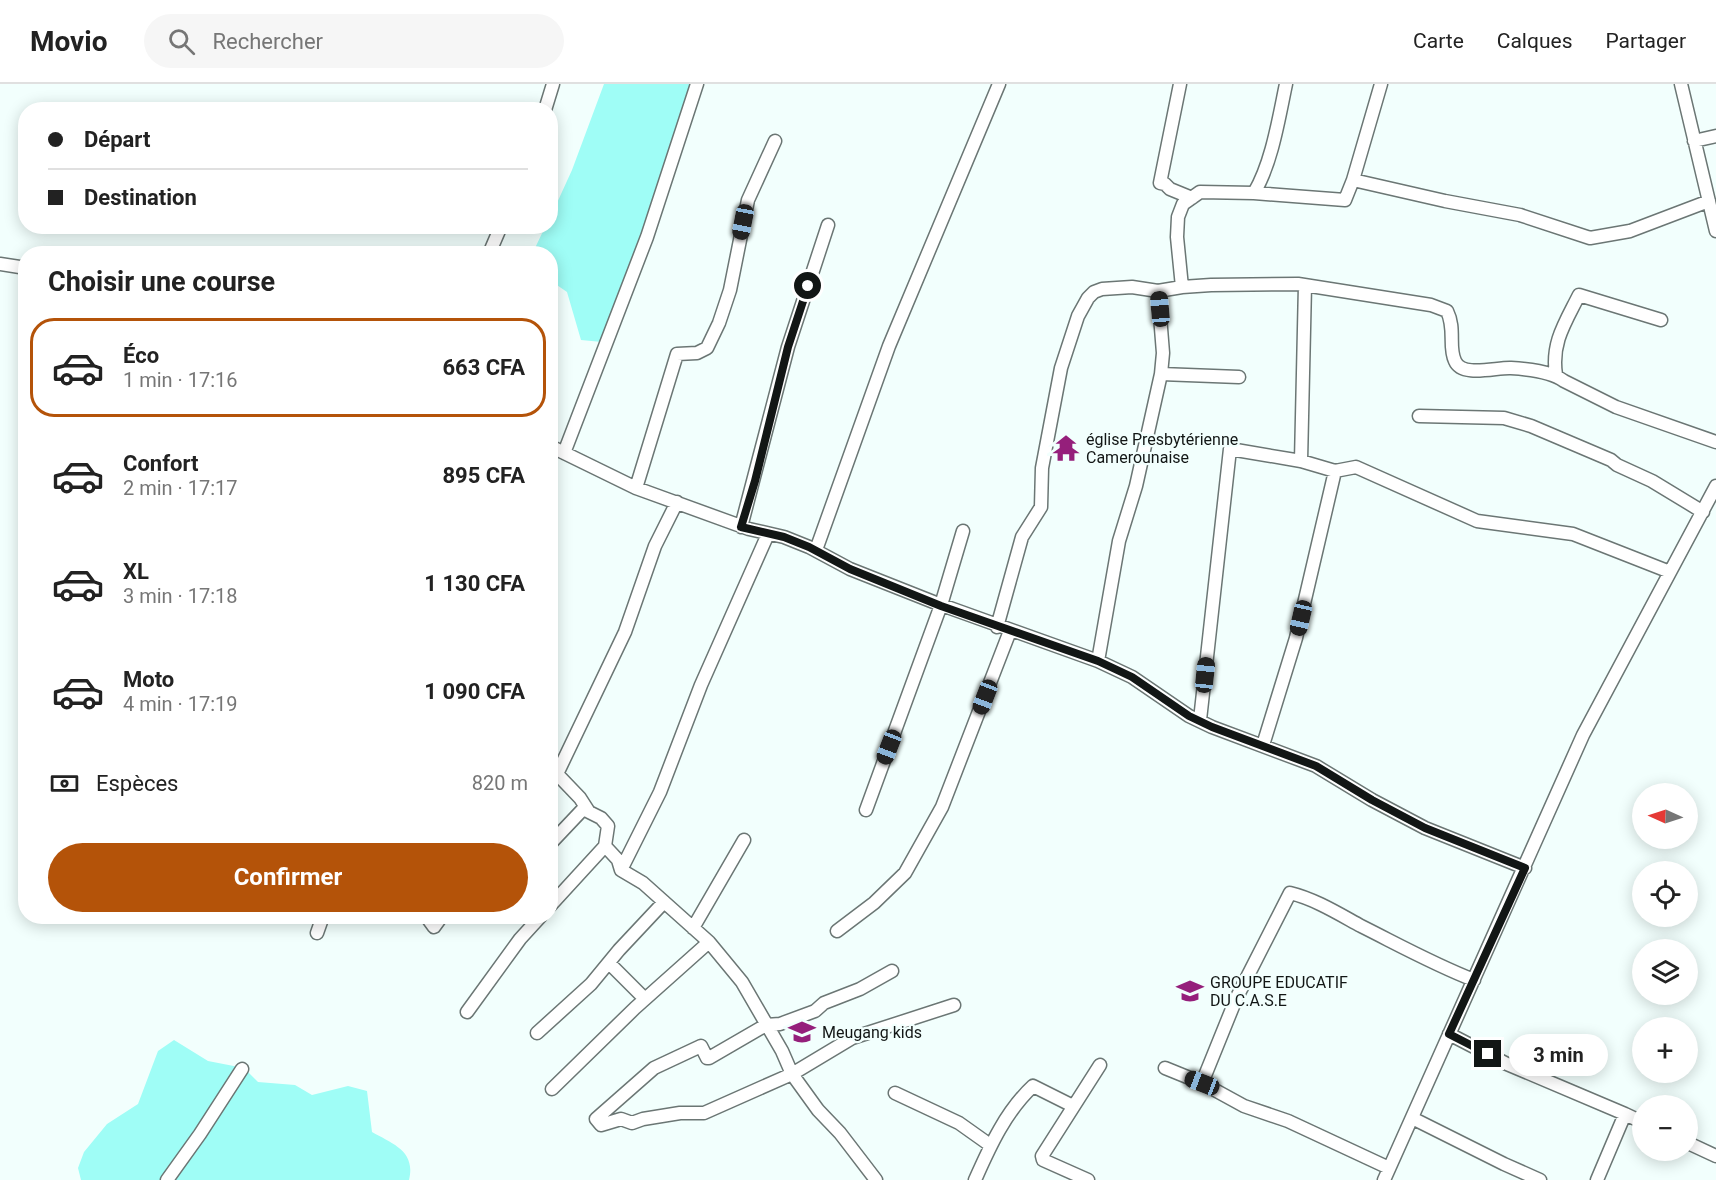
<!DOCTYPE html>
<html lang="fr">
<head>
<meta charset="utf-8">
<style>
	body { margin:0; font-family:Roboto,sans-serif; background:#f6f6f6; color:#222; height:100vh; display:flex; flex-direction:column; font-size:22px; white-space:nowrap }
	* { box-sizing:border-box; margin:0 }
	p { font-size:20px; color:#767676 }
	.icon { flex:none; width:33px; height:33px; fill:none; stroke:currentColor; stroke-width:2; stroke-linecap:round; stroke-linejoin:round }
	.map { position:relative; flex:1; overflow:hidden }
	.drawer { position:absolute; left:18px; top:162px; width:540px; height:678px; display:flex; flex-direction:column; background:#fff; border-radius:24px; box-shadow:0 3px 15px #0003 }
	.drawer>* { flex:none }
	.hud { position:absolute; left:18px; top:18px; width:540px; height:132px; border-radius:24px; box-shadow:0 3px 15px #0003; display:grid; align-content:center; height:132px; padding:0 30px; background:#fff }
	.needle { width:39px; rotate:273deg }
	.controls { position:absolute; left:1632px; top:699px; display:grid; gap:12px }
	.controls a { display:grid; place-items:center; width:66px; height:66px; border-radius:50%; background:#fff; box-shadow:0 3px 15px #0003; font-size:30px }
	.end { position:absolute; width:27px; height:27px; margin:-14px; border:8px solid #121615; background:#fff; box-shadow:0 0 0 3px #fff }
	.from { border-radius:50% }
	.bubble { position:absolute; height:42px; border-radius:21px; background:#fff; box-shadow:0 3px 15px #0003; font-size:20px; font-weight:700; line-height:42px; text-align:center }
	.car { position:absolute; width:18px; height:36px; margin:-18px -9px; border-radius:8px; box-shadow:0 0 4px 2px #0007; background:linear-gradient(#222 24%,#8ab4d8 0 40%,#222 0 76%,#8ab4d8 0 86%,#222 0) }
	.hud b { display:flex; align-items:center; gap:21px; height:57px; font-size:22px }
	.hud b+b { border-top:2px solid #e0e0e0 }
	.hud i { width:15px; height:15px; background:#222 }
	ul { padding:0; list-style:none }
	li { display:flex; align-items:center; gap:18px; height:99px; margin:0 12px 9px; padding:0 18px; border:3px solid transparent; border-radius:24px }
	li div { flex:1 }
	li b { display:block; font-size:22px }
	li em { font-style:normal; font-weight:700 }
	li.current { border-color:#b45309 }
	li>.icon { width:54px; height:54px; stroke-width:1.5 }
	h2 { padding:0 30px; font-size:27px; line-height:72px }
	.pay { display:flex; align-items:center; gap:15px; height:66px; padding:0 30px; font-size:22px }
	.pay p { margin-inline-start:auto }
	.cta { display:flex; gap:12px; margin-top:auto; padding:12px 30px }
	.cta a { flex:1; height:69px; border-radius:36px; background:#b45309; color:#fff; font-size:24px; font-weight:700; line-height:69px; text-align:center }
	header { display:flex; align-items:center; gap:36px; box-sizing:border-box; height:84px; padding:0 30px; background:#fff; border-bottom:2px solid #e0e0e0 }
	header strong { font-size:28px }
	nav { display:flex; gap:33px; margin-inline-start:auto; font-size:21px }
	.search { width:420px; height:54px; background:#f6f6f6; display:flex; align-items:center; gap:15px; box-sizing:border-box; padding:0 21px; border-radius:33px; color:#767676; font-size:22px }
	.map>svg:first-child { display:block }
	.green { fill:#9ffdf6 }
	.lines { fill:none; stroke-linecap:round; stroke-linejoin:round }
	.minor-casing { stroke:#6b7674; stroke-width:15 }
	.minor { stroke:#fff; stroke-width:12 }
	.route { stroke:#121615; stroke-width:8 }
	.labels { text-anchor:middle; stroke-width:4.5; stroke-linejoin:round; paint-order:stroke }
	.poi-label { font-size:16px; fill:#121615; stroke:#f2fffd; text-anchor:start }
</style>
</head>
<body>
<header>
<strong>Movio</strong>
<div class="search"><svg class="icon" aria-label="search" viewBox="0 0 24 24"><circle cx="10" cy="10" r="6"/><path d="M15 15l6 6"/></svg>Rechercher</div>
<nav><a>Carte</a><a>Calques</a><a>Partager</a></nav>
</header>
<div class="map">
<svg width="1716" height="1096" viewBox="0 0 1716 1096">
	<rect width="100%" height="100%" fill="#f2fffd"/>
	<path class="green" d="M604,0h96l-98,258 -21,-2 -14,-48 -16,-11 -1,-27h-14v-8l9,-19 5,-1 1,-10 21,-46z
		M174,956l34,21 36,7 14,14 37,3 17,10 36,-9 19,5 5,41c21,12 44,19 37,48h-328l-3,-12 6,-16 23,-28 31,-20 20,-53z"/>
	<g class="lines">
		<defs>
			<path id="minor" d="M1180,0l-20,99 5,1 5,5 22,9
				M1681,0l35,147
				M545,26l8,-26
				M1694,57l22,-5
				M1353,96l92,21 75,14 70,23 40,-7 79,-30
				M1254,109l91,7 8,-20 28,-96
				M489,170l12,-28
				M0,180l26,4
				M1305,201l-4,176 34,10
				M1182,203l-5,-50 1,-20 5,-13 17,-12 54,1c18,-30 25,-76 32,-109
				M1158,207l5,62 -2,21 78,3
				M1556,291c-5,-32 9,-52 23,-80l82,25
				M1419,332l85,2 27,8 80,34 6,5 35,16 51,31
				M550,362l86,42 113,41 35,8 25,10 41,22 86,34 162,58 34,16 57,39 23,11 104,39 56,34 53,28 100,40
				M564,369l83,-216 50,-153
				M636,404l41,-134 20,-1 10,-5 12,-25 11,-33 18,-90 27,-59
				M741,443l47,-180 40,-122
				M816,466l73,-204 110,-262
				M997,543l25,-90 19,-30 1,-39 19,-100 17,-52 10,-18 6,-6 8,-3 30,-2 26,4 24,-4 29,-2 87,-1 133,21 16,6c9,18 1,36 8,50 7,17 42,6 56,7 16,1 40,3 53,13l52,26 100,35
				M1098,577l21,-120 17,-55 25,-112
				M1200,636l30,-271 71,12
				M1263,661l33,-107 39,-167 21,-4 121,54 96,13 97,38
				M557,690l23,24 9,14 12,6 7,8 -3,20 13,14 3,10 22,13 66,59 33,40 40,69 10,23 26,36 22,23 36,47
				M550,697l7,-7 68,-142 30,-86 22,-44
				M866,726l75,-205 22,-74
				M550,760l35,-37
				M621,786l39,-78 41,-107 67,-151
				M550,822l55,-60
				M426,832l8,11 8,-11
				M693,844l51,-88
				M837,847l37,-28 31,-30 37,-66 68,-176
				M317,849l6,-17
				M609,879l36,36
				M892,887l-32,18 -36,14 -9,8 -35,13 -14,1 -57,33h-2l-6,-12 -47,22 -58,51 5,6 20,-6 11,4 11,-4 37,-6h24l88,-39 60,-36 102,-33
				M467,928l53,-73 21,-23
				M537,949l54,-49 28,-34 45,-48
				M1449,950l58,30 118,50
				M1165,984l37,15 42,23 44,15 101,47
				M1202,999l34,-84 54,-106c25,6 49,21 71,33 38,19 74,39 113,54
				M552,1005l83,-81 74,-66
				M895,1009l64,30 31,22
				M1412,1034l92,46 36,16
				M1688,1059l28,13
				M167,1096l33,-46 42,-65
				M975,1096c15,-34 31,-69 58,-94l40,20
				M1088,1096l-45,-20 -1,-4 58,-91
				M1384,1096l199,-445 133,-249
				M1597,1096l28,-66 17,8"/>
		</defs>
		<use href="#minor" class="minor-casing"/>
		<use href="#minor" class="minor"/>
	</g>
	<g class="lines">
		<path class="route" d="M808,202l-20,61 -33,134 -14,46 43,10 25,10 41,22 91,37 157,55 34,16 57,39 23,11 104,39 56,34 53,28 100,40 -76,166 39,20"/>
	</g>
	<defs>
		<symbol id="temple-bare" viewBox="-9 -9 18 18"><path d="M0-6L5-2H3V0L6.5 2.5H4V6H1.5V3h-3V6H-4V2.5H-6.5L-3 0V-2H-5Z" fill="#951f7b" stroke="#f2fffd" stroke-width="2.5" paint-order="stroke"/></symbol>
		<symbol id="school-bare" viewBox="-9 -9 18 18"><path d="M0-5L7-2L0 1L-7-2ZM-4 1L0 2.5L4 1V4Q0 6-4 4Z" fill="#951f7b" stroke="#f2fffd" stroke-width="2.5" paint-order="stroke"/></symbol>
	</defs>
	<g fill-rule="evenodd">
		<use href="#temple-bare" x="1047" y="345" width="38" height="38"/>
		<use href="#school-bare" x="1171" y="888" width="38" height="38"/>
		<use href="#school-bare" x="783" y="929" width="38" height="38"/>
	</g>
	<g class="labels">
		<g class="poi-label">
			<text x="1086" y="361">église Presbytérienne<tspan x="1086" dy="18">Camerounaise</tspan></text>
			<text x="1210" y="904">GROUPE EDUCATIF<tspan x="1210" dy="18">DU C.A.S.E</tspan></text>
			<text x="822" y="954">Meugang kids</text>
		</g>
	</g>
</svg>
<div class="controls">
<a><svg class="needle" viewBox="-14 -14 28 28"><path d="M0-13l5 13h-10z" fill="#e53935"/><path d="M0 13l5-13h-10z" fill="#767676"/></svg></a>
<a><svg class="icon" aria-label="locate" viewBox="0 0 24 24"><circle cx="12" cy="12" r="6"/><path d="M12 2v4M12 18v4M2 12h4M18 12h4"/></svg></a>
<a><svg class="icon" aria-label="layers" viewBox="0 0 24 24"><path d="M12 4l9 5-9 5-9-5zM3 14l9 5 9-5"/></svg></a>
<a>+</a>
<a>−</a>
</div>
<i class="end from" style="left:808px;top:202px"></i>
<i class="end" style="left:1488px;top:970px"></i>
<div class="bubble" style="left:1509px;top:950px;width:99px">3 min</div>
<i class="car" style="left:743px;top:138px;rotate:191deg"></i>
<i class="car" style="left:1160px;top:225px;rotate:355deg"></i>
<i class="car" style="left:1301px;top:534px;rotate:193deg"></i>
<i class="car" style="left:1205px;top:591px;rotate:6deg"></i>
<i class="car" style="left:985px;top:613px;rotate:201deg"></i>
<i class="car" style="left:889px;top:663px;rotate:201deg"></i>
<i class="car" style="left:1202px;top:999px;rotate:291deg"></i>
<div class="hud">
<b><i class="from"></i>Départ</b>
<b><i></i>Destination</b>
</div>
<section class="drawer">
<h2>Choisir une course</h2>
<ul>
<li class="current"><svg class="icon" aria-label="car" viewBox="0 0 24 24"><path d="M5 17H2v-5l4-1 3-4h7l3 4 3 1v5h-3M9 17h6M6 11h13"/><circle cx="7" cy="17" r="2"/><circle cx="17" cy="17" r="2"/></svg><div><b>Éco</b><p>1 min · 17:16</p></div><em>663 CFA</em></li>
<li><svg class="icon" aria-label="car" viewBox="0 0 24 24"><path d="M5 17H2v-5l4-1 3-4h7l3 4 3 1v5h-3M9 17h6M6 11h13"/><circle cx="7" cy="17" r="2"/><circle cx="17" cy="17" r="2"/></svg><div><b>Confort</b><p>2 min · 17:17</p></div><em>895 CFA</em></li>
<li><svg class="icon" aria-label="car" viewBox="0 0 24 24"><path d="M5 17H2v-5l4-1 3-4h7l3 4 3 1v5h-3M9 17h6M6 11h13"/><circle cx="7" cy="17" r="2"/><circle cx="17" cy="17" r="2"/></svg><div><b>XL</b><p>3 min · 17:18</p></div><em>1 130 CFA</em></li>
<li><svg class="icon" aria-label="car" viewBox="0 0 24 24"><path d="M5 17H2v-5l4-1 3-4h7l3 4 3 1v5h-3M9 17h6M6 11h13"/><circle cx="7" cy="17" r="2"/><circle cx="17" cy="17" r="2"/></svg><div><b>Moto</b><p>4 min · 17:19</p></div><em>1 090 CFA</em></li>
</ul>
<div class="pay"><svg class="icon" aria-label="cash" viewBox="0 0 24 24"><path d="M3 7h18v10H3z"/><circle cx="12" cy="12" r="2"/></svg>Espèces<p>820 m</p></div>
<div class="cta"><a>Confirmer</a></div>
</section>
</div>
</body>
</html>
